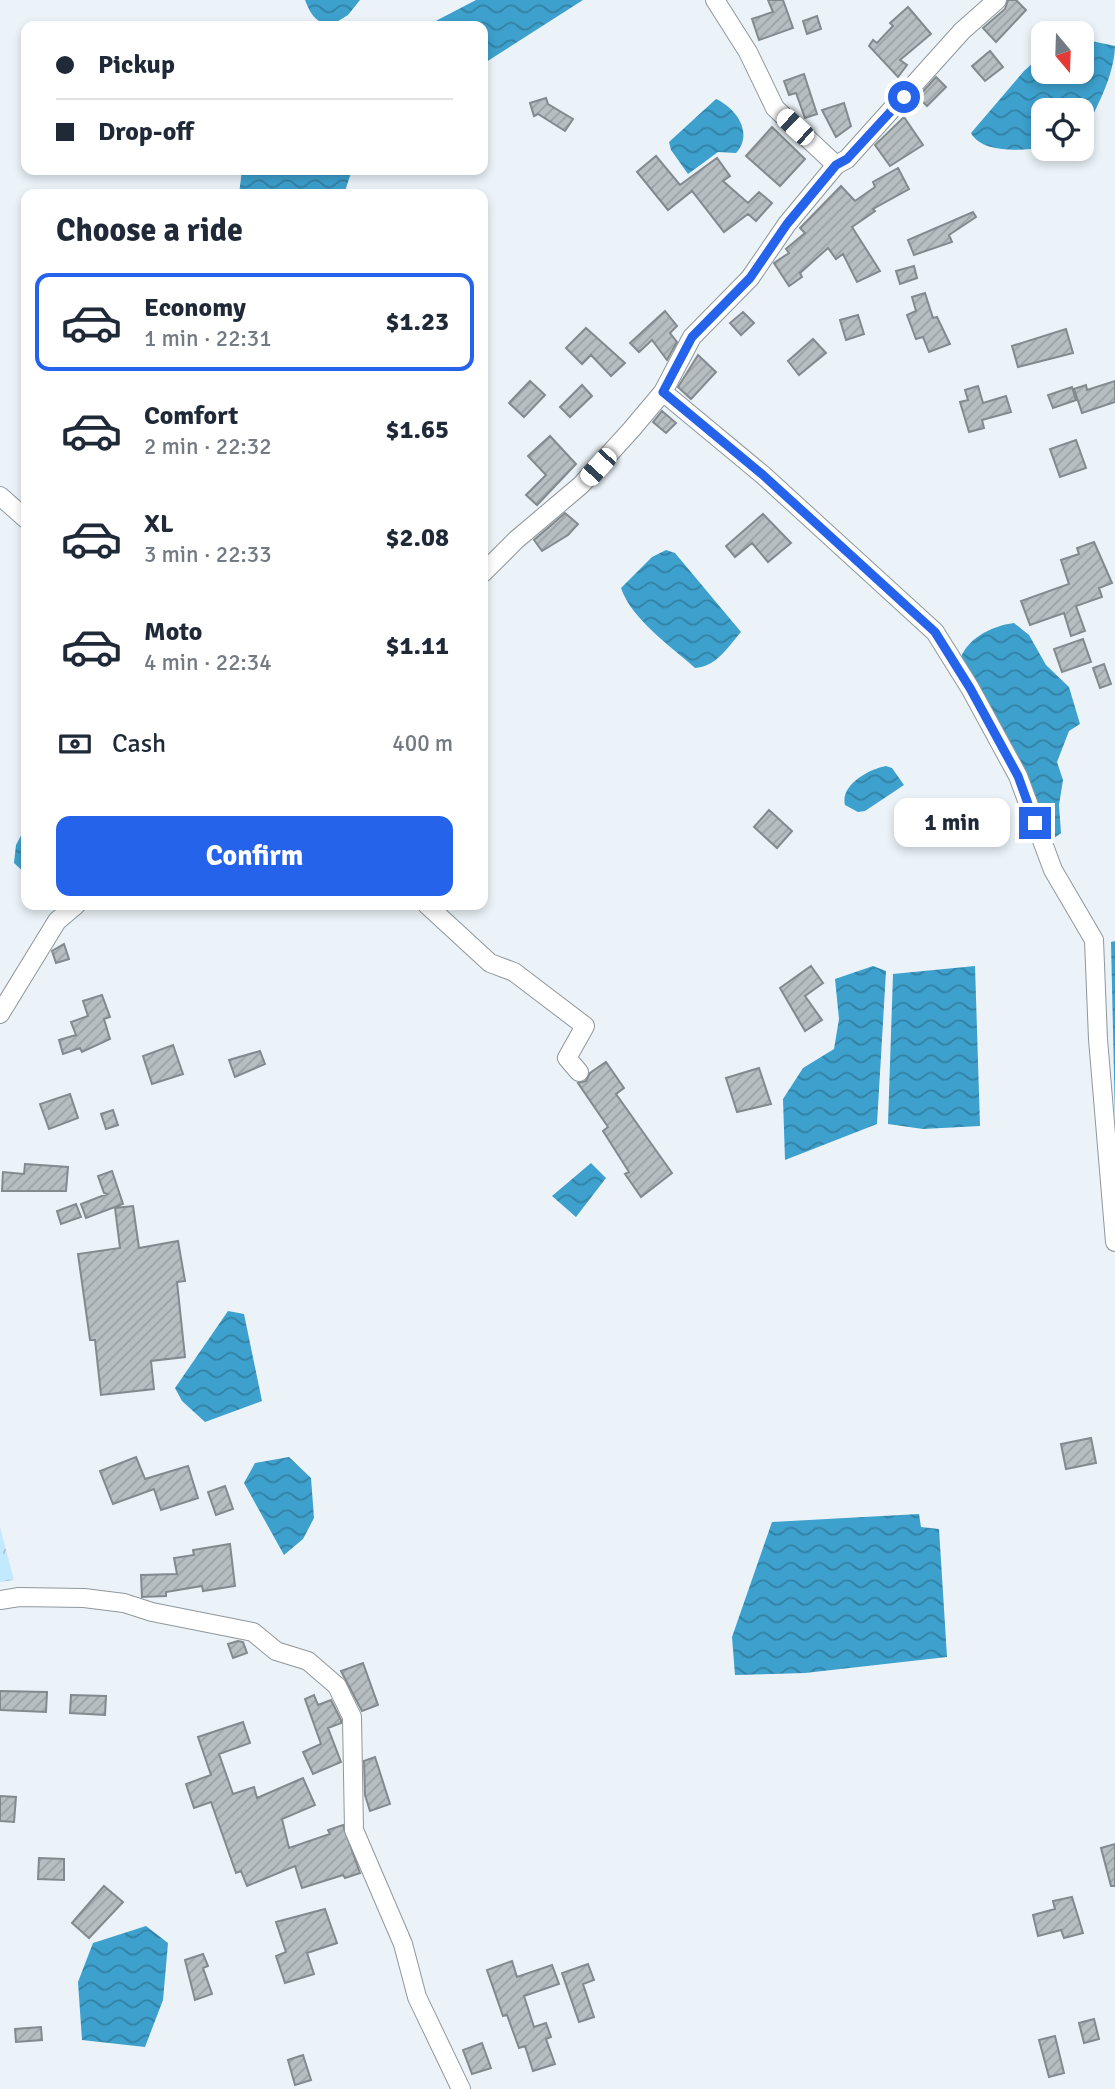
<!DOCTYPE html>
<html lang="en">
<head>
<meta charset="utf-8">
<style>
	body { margin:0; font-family:Signika,sans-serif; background:#f2f2f3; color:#1f2937; height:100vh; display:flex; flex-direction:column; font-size:26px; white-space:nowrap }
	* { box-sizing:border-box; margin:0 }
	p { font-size:23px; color:#747a83 }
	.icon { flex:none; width:38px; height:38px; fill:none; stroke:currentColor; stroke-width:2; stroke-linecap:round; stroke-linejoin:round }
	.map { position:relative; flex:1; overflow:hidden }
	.side { position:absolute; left:21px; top:189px; width:467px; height:721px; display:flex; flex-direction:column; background:#fff; border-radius:14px; box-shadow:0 4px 10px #0003 }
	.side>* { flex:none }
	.guide { position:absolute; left:21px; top:21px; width:467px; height:154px; border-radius:14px; box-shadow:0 4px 10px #0003; display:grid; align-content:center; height:154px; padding:0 35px; background:#fff }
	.needle { width:46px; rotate:161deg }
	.fabs { position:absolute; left:1031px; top:21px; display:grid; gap:14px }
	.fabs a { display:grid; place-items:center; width:63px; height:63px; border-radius:14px; background:#fff; box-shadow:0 4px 10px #0003; font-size:35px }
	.end { position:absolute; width:32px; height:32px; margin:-16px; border:9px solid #2563eb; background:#fff; box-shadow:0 0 0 4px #fff }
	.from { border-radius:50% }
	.bubble { position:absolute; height:49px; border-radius:14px; background:#fff; box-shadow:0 4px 10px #0003; font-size:23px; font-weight:700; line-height:49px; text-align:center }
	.car { position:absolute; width:21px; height:42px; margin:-21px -10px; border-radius:9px; box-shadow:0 0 5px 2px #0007; background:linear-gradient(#fff 24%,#345 0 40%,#fff 0 76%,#345 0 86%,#fff 0) }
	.guide b { display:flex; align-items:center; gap:24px; height:66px; font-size:26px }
	.guide b+b { border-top:2px solid #e0e1e3 }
	.guide i { width:18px; height:18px; background:#1f2937 }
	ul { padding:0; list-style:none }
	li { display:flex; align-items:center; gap:21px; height:98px; margin:0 14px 10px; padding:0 21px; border:4px solid transparent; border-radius:14px }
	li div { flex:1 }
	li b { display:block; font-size:26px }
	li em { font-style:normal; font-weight:700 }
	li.current { border-color:#2563eb }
	li>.icon { width:63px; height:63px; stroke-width:1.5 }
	h2 { padding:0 35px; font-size:32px; line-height:84px }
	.pay { display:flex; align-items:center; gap:18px; height:77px; padding:0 35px; font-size:26px }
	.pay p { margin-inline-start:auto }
	.action { display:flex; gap:14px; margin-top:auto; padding:14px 35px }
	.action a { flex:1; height:80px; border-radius:14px; background:#2563eb; color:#fff; font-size:28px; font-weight:700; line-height:80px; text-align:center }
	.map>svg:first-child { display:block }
	.forest { fill:url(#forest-crowns) }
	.water { fill:url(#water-waves) }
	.building { fill:url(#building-hatch); stroke:#828a8e; stroke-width:2 }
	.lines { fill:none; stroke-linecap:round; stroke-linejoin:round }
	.minor-casing { stroke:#8f979b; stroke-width:20 }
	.minor { stroke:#fff; stroke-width:18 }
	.route { stroke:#2563eb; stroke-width:9 }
</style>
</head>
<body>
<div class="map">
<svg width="1115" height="2089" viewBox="0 0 1115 2089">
	<defs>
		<pattern id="forest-crowns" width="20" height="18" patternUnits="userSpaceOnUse" patternTransform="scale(1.75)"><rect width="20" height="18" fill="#c3e9fe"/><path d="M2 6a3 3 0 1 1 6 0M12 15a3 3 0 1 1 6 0" fill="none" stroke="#a6c7d9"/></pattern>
		<pattern id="water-waves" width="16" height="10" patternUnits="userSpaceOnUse" patternTransform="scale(1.75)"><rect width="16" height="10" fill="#3da0cd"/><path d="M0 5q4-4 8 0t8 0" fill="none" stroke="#3281a5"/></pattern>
		<pattern id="building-hatch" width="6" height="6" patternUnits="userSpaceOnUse" patternTransform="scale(1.75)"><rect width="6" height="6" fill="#b6bec2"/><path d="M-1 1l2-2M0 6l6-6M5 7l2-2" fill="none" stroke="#9ba2a6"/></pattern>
	</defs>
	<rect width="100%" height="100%" fill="#ebf3f8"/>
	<path class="forest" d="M0,1527l14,53 -14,2z"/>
	<path class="water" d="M305,0h55l-12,15 -18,11c-15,-5 -19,-11 -25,-26z
		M476,0h107l-100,64v-38h-57z
		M1082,39l33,7c-1,31 -19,63 -33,90v-26h-39v38c-20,2 -61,6 -72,-15l53,-62 19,-17v18h39z
		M716,99c20,9 38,34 20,54l-18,-1 -30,22 -17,-24 -2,-8z
		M242,170h110l-8,24h-105z
		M666,550l9,3 66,79c-13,15 -25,35 -46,36 -24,-22 -63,-48 -74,-80l31,-31z
		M1014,623l15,12 17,30 23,22 11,37 -11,7 -12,31 6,18 -4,25 2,28 -15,11 -87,-181c6,-24 32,-37 55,-40z
		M886,766l6,2 12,17 -39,26 -7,1 -13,-7c-5,-20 24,-36 41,-39z
		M26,826v48l-12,-11 2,-18z
		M1115,941v178l-4,-177z
		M873,966l13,5 -9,153 -92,36 -2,-61 20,-31 31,-19 5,-30 -4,-40z
		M975,966l5,160 -57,3 -35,-5 5,-150z
		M591,1163l15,15 -30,39 -24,-21z
		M228,1311l16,3 18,87 -57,21 -23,-21 -7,-13z
		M289,1457l22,21 3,40 -11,21 -19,16 -40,-72 11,-20z
		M919,1514l2,13 18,2 8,128 -142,16 -70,2 -3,-38 40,-115z
		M146,1926l22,17 -5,57 -18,47 -63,-7 -4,-58 15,-39z"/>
	<path class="building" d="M768,0h15l10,28 -34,12 -7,-21 21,-7z
		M1008,0h8l10,10 -30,32 -13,-14 22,-19z
		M908,7l23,27 -31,26 7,5 -9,12 -29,-31 4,-6 4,3 16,-17 -3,-3z
		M817,16l4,13 -14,5 -4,-13z
		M990,51l13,16 -18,14 -13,-15z
		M804,74l13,40 -12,4 -9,-25 -7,2 -5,-14z
		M936,77l10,10 -19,19 -9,-9z
		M546,98l2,6 25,15 -8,12 -27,-17 -4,2 -4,-13z
		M844,103l7,23 -15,11 -14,-27z
		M904,117l19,28 -33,21 -15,-21z
		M772,127l33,32 -25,27 -34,-30z
		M656,156l24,29 37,-27 13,18 -7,5 25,22 11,-11 13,11 -16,18 -8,-7 -24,18 -32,-41 -24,19 -31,-38z
		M898,168l11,21 -36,20 2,2 -23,16 28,44 -23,11 -14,-28 -7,5 -8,-11 -28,25 2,4 -13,9 -15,-23 15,-10 -3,-4 19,-16 -5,-5 41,-42 14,15 20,-14 -2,-5z
		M973,212l3,5 -27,18 3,7 -38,13 -6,-15z
		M914,266l3,12 -17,6 -4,-13z
		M925,293l8,25 4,-1 13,27 -21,8 -6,-15 -7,2 -9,-24 9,-4 -4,-14z
		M665,311l12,15 -7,7 7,9 -10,18 -15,-20 -13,12 -9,-9z
		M743,312l11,11 -13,12 -11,-12z
		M858,315l6,19 -18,6 -6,-20z
		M586,328l39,35 -14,13 -20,-21 -9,9 -16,-16z
		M1066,329l7,24 -55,14 -6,-21z
		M813,339l13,14 -27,22 -11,-14z
		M698,355l18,17 -25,27 -13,-12z
		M530,381l15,14 -21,22 -15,-14z
		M1115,381v21l-33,11 -8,-24 12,-4 1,5z
		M582,385l10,11 -22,21 -10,-10z
		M978,386l5,17 23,-7 5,16 -29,8 2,8 -15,4 -9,-30 8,-2 -3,-10z
		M1072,387l4,13 -23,8 -5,-13z
		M662,411l14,12 -10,10 -13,-11z
		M550,436l26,28 -39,41 -11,-10 20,-20 -18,-19z
		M1076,440l10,28 -26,9 -10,-28z
		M565,513l13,11 -10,11 -26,16 -8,-11z
		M763,514l28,29 -23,19 -16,-19 -17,14 -9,-11z
		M1094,542l18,41 -13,5 3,9 -26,9 9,25 -14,5 -7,-23 -34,12 -9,-24 48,-17 -8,-24 18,-6 -2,-6z
		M1083,639l8,23 -29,10 -8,-23z
		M1104,664l7,20 -11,4 -7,-20z
		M769,810l23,21 -15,17 -23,-21z
		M64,944l5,15 -13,4 -4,-12z
		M811,966l12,17 -18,13 17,24 -17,11 -25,-43z
		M102,995l8,22 -6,2 6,20 -28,13 -2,-4 -17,6 -4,-14 17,-5 -5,-13 17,-6 -5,-15z
		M173,1045l10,29 -31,10 -9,-28z
		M260,1051l5,13 -30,13 -6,-17z
		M606,1062l18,26 -8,6 56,79 -31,24 -16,-23 4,-2 -26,-41 5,-4 -30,-44 8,-2 4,-8z
		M759,1068l12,36 -34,8 -11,-34z
		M70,1094l8,24 -29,11 -9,-25z
		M113,1110l5,15 -12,4 -5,-15z
		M25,1164l43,3 -2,24h-64l1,-19 21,2z
		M112,1171l11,33 -37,14 -5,-14 26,-10 -3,-1 -6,-17z
		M76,1204l5,13 -20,7 -4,-13z
		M133,1206l6,42 39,-7 7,40 -8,1 8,75 -34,4 3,28 -53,6 -6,-55h-5l-12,-86 42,-6 -5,-40z
		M1091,1438l5,25 -30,6 -5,-25z
		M136,1457l9,22 43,-13 10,32 -37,12 -7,-21 -41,15 -13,-33z
		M225,1486l8,23 -17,6 -8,-23z
		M230,1544l5,42 -32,5 -1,-5 -36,6v4l-24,1 -1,-22 36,-1 -3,-16 20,-3 -1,-5z
		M238,1641l5,1 4,11 -14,5 -5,-14z
		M363,1663l15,42 -16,6 -21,-40z
		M0,1691l47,1 -1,20 -46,-2z
		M71,1695l35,1 -1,19 -35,-2z
		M314,1695l4,10 13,-5 10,20v3l-13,5 13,34 -28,12 -10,-22 18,-8 -16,-45z
		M243,1722l7,21 -31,11 14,40 21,-7 3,11 46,-20 12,27 -33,14 7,29 41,-14 -2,-4 15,-5 17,48 -15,5 -2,-3 -41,13 -7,-22 -48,20 -6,-15 -5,2 -25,-71 -17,6 -8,-24 25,-9 -13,-38z
		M375,1757l15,47 -20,7 -5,-16 -1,-34z
		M0,1796l16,1 -2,25 -14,-1z
		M1115,1844v42h-4l-10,-38z
		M39,1858l25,1v21l-26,-1z
		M104,1886l19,16 -34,36 -17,-15z
		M1072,1897l11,36 -19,5 -3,-8 -23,6 -5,-21 22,-6 -2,-8z
		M325,1909l12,34 -30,10 7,21 -29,9 -9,-27 10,-4 -10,-30z
		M203,1954l5,12 -5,2 9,26 -17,6 -10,-40z
		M512,1961l5,16 35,-12 7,19 -35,12 10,31 12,-4 5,14 -5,2 9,25 -22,7 -8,-25 -6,2 -12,-33 -4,1 -16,-46z
		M588,1964l6,16 -11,4 11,33 -15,5 -17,-49z
		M1094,2019l5,20 -15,4 -5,-20z
		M41,2027l1,13 -26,2 -1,-13z
		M1055,2036l9,37 -15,4 -10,-37z
		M482,2043l9,25 -19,6 -9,-24z
		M303,2055l8,25 -16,5 -7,-25z"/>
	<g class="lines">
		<defs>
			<path id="minor" d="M715,0l33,52 27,56 61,57
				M663,392l100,83 172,157 35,56 48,88 35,94 41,70 4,99 17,203
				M0,496l26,23
				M483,573l33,-33 65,-55 50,-55 32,-38 29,-55 58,-59 37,-54 49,-59 11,-6 115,-128 35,-31
				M427,905l63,58 24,9 71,54 -18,32 12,14
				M0,1014l57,-93 19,-16
				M0,1600l19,-3 65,1 40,5 28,9 101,20 23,19 32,10 29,25 15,31 2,113 49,114 14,53 44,92"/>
		</defs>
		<use href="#minor" class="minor-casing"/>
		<use href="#minor" class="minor"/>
	</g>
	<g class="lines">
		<path class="route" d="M904,97l-57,62 -11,6 -49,59 -37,54 -58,59 -29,55 100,83 172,157 35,56 48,88 17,47"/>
	</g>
</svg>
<div class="fabs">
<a><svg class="needle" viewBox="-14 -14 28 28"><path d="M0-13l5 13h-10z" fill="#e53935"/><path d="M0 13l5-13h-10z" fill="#747a83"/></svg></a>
<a><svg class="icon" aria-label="locate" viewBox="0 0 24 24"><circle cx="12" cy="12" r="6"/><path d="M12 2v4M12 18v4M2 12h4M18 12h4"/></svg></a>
</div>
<i class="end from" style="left:904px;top:97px"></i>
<i class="end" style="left:1035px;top:823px"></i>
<div class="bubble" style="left:894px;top:798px;width:116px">1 min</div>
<i class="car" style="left:795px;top:127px;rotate:313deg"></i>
<i class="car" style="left:598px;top:467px;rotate:222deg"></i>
<div class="guide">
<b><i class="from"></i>Pickup</b>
<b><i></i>Drop-off</b>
</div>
<section class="side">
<h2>Choose a ride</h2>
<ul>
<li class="current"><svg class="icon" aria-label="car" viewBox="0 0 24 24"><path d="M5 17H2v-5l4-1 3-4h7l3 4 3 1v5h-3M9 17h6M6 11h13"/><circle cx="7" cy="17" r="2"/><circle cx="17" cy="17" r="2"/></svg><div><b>Economy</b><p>1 min · 22:31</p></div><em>$1.23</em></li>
<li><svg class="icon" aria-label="car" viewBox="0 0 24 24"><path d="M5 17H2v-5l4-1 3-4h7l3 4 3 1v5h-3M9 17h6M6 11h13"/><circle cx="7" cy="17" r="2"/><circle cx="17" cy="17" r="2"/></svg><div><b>Comfort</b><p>2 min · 22:32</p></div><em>$1.65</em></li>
<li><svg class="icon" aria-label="car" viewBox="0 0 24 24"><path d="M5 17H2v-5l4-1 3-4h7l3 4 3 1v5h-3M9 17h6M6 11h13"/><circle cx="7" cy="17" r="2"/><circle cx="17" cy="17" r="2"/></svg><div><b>XL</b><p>3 min · 22:33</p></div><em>$2.08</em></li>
<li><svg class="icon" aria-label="car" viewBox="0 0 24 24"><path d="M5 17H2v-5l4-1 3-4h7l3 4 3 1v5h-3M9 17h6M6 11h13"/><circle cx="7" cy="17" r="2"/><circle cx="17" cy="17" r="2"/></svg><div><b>Moto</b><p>4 min · 22:34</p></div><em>$1.11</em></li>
</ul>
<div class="pay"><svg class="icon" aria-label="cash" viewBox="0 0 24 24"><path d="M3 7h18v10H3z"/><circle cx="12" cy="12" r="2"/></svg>Cash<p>400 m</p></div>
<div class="action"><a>Confirm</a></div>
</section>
</div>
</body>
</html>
